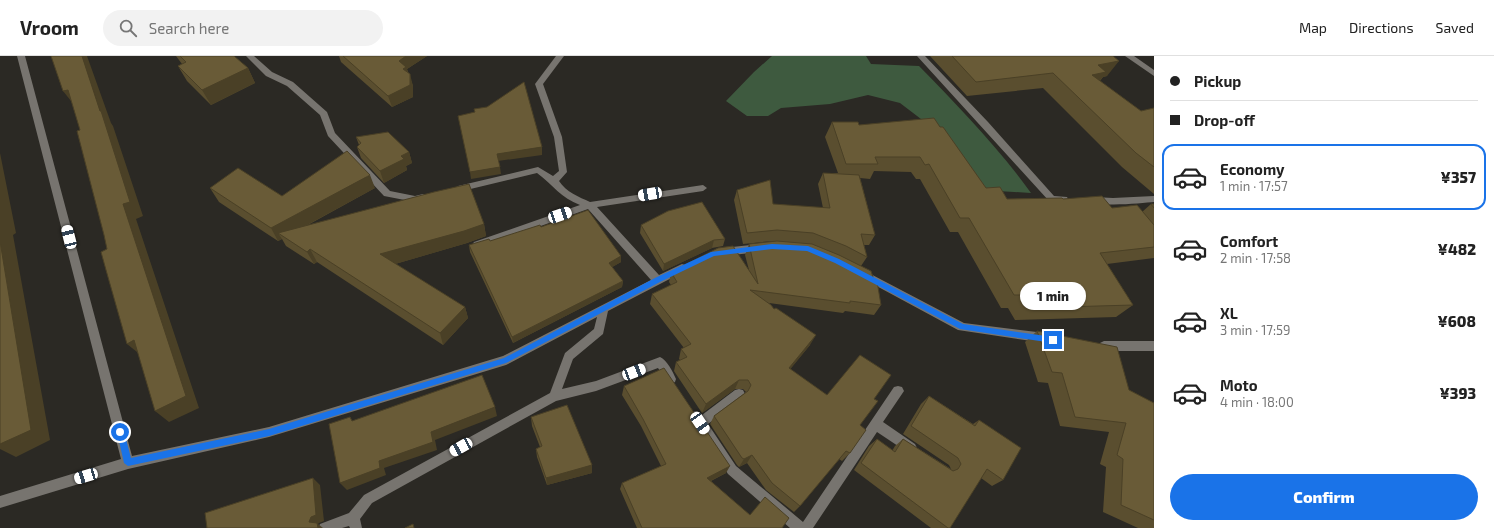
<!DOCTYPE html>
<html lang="en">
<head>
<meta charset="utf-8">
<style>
	body { margin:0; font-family:"Exo 2",sans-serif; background:#f2f2f2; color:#222; height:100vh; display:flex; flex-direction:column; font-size:15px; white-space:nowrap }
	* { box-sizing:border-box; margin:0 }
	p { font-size:13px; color:#767676 }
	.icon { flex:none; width:22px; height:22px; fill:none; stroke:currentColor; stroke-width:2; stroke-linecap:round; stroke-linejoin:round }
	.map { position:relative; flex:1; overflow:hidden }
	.panel { display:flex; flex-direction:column; background:#fff; width:340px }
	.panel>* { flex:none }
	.hud { display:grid; align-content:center; height:88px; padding:0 16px; background:#fff }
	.end { position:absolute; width:18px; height:18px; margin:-9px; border:5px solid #1a73e8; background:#fff; box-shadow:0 0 0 2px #fff }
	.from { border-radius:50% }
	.bubble { position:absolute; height:28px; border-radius:14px; background:#fff; box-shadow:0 1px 3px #0004; font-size:13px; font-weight:800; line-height:28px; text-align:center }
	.car { position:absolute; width:12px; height:24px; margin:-12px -6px; border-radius:5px; box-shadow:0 0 3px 1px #0007; background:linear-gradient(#fff 24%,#345 0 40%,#fff 0 76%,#345 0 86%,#fff 0) }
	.hud b { display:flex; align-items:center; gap:14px; height:38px; font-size:15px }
	.hud b+b { border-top:1px solid #e0e0e0 }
	.hud i { width:10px; height:10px; background:#222 }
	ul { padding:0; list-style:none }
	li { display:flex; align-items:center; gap:12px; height:66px; margin:0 8px 6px; padding:0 8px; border:2px solid transparent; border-radius:12px }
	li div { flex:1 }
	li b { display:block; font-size:15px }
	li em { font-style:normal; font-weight:800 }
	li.on { border-color:#1a73e8 }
	li>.icon { width:36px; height:36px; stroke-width:1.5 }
	.button { display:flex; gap:8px; margin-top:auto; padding:8px 16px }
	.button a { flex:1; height:46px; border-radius:24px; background:#1a73e8; color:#fff; font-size:16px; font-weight:800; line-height:46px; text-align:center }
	header { display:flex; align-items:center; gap:24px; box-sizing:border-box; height:56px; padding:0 20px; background:#fff; border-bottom:1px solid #e0e0e0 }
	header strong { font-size:19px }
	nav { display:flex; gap:22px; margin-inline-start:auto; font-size:14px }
	.search { width:280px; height:36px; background:#f2f2f2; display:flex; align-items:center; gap:10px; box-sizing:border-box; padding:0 14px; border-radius:22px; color:#767676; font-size:15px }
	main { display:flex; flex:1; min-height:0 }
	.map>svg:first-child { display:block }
	.forest { fill:#3e5a3f }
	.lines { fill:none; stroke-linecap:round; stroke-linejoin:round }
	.minor { fill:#77746f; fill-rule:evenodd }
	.wall { fill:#5a4e2f }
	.shaded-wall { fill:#4a4026 }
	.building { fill:#695b37; stroke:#4a4026 }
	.route { fill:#1a73e8 }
</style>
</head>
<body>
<header>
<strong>Vroom</strong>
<div class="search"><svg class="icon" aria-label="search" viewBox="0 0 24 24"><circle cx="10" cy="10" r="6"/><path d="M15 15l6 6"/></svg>Search here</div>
<nav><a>Map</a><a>Directions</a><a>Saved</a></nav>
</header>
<main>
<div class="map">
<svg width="1154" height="472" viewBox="0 0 1154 472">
	<rect width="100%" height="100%" fill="#2b2924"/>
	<path class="forest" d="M772,0h94l5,8 48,2c39,40 79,81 112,127l-50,-3 -43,-58 -38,-29 -32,-8 -38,9 -49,4 -13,8h-21l-21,-15 28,-29z"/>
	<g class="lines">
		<path class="minor" d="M17,0h8l107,400 137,-29 234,-71 148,-76 -63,-71 -111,40 -3,-1 -2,-3 2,-3 106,-37c-19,-7 -27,-20 -43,-32l-79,19 -4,-3 4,-3 80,-19 15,9 6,-5 -5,-34 -19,-53 21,-28h8l-21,28 19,53 5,35 -8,9c7,11 20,16 31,21l113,-17 4,3 -4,3 -106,16 62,68 23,-11 3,1 2,3 -2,3 -77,40 -5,23 -30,25 -11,30 34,-8 64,-24c7,3 13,15 16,22l-1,3 -4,2 -4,-2 -9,-14 -62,23 -40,10 -184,102 -12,16 2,9h-12l-1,-2 -7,2h-24l2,-4 29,-11 15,-18 186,-102 15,-40 29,-24 3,-12 -91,48 -237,72 -141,32 -128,39v-12l121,-37z
			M246,0h8l18,16 21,10 34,30 8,21 55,58 25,5 8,-2 4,3 -1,2 -11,3 -31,-6 -56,-60 -8,-21 -33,-29 -21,-10z
			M917,0h8l63,66 66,74 13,1 1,2 -1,2h-18z
			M1125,0h9l20,14v6z
			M1154,140v6c-11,1 -59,6 -64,-2l4,-3 19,1z
			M760,188l3,1 2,3 -2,3 -3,1 -37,4 -3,-1 -2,-3 2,-3 3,-1z
			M861,213l103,54 81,10 4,2 1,3 -1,3 -4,2 -87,-13 -100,-54 -2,-3 2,-3z
			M1104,285h50v10h-50l-4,-2 -1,-3 1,-3z
			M898,330l4,1 2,4 -21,31 32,22 2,4 -2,4 -4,2 -4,-2 -30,-20 -64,96h-23l-62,-54 -38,-58 2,-4 4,-1 6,4 33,-25 4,-1 4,1 2,4 -2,4 -35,26 28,42 67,56 91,-135z"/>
	</g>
	<path class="wall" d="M176,0h58l14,12 7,15 -44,22 -24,-24 -9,-15 4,-2z
		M339,0h88l-20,13 6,17v11l-21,10 -51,-45z
		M930,0h183l-6,20 -4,1 -3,4 41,30 13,-3v86l-32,-27 -79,-79 -76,8z
		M832,66l27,3 81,2 46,61 21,11h56l49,9 30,4 9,-8h3v54l-47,6 26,41 -17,12 -101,3 -7,-12h-7l-43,-76h-8l-30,-53h-4l-5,-7 -37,-1 -4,8 -10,-1 15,57 -6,10h-5l3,12 -6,9 20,39 -7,10 -29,-4 -2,2 -74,-10 5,6 36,36 -20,24 37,26 47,4 -14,26 -10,28 -8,8 -3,-2 -39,47 -6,6 -28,-22 -19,-27 -8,4 -2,-2 -27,-41 4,-8 32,-24 -3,-3h-8l-33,24 -28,-42 2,-9 4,-2 -1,-1 2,-10 3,-1 -34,-44 2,-10 19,-9 -2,-3 2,-10 78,-2 -4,-15 4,-11h59l-35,-3 -30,3 -9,-44 3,-10 36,14 50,4 -5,-24 5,-11h15l-13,-36z
		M356,81l53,15 3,11 -6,3 1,4 -23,13 -23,-25 -4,-11 2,-2z
		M210,132l72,8 93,-8 -69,38 178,-2 2,12 -19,7 -72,21 70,43 3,11 -25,27 -126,-83 -3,2 -28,-18 -4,-7 -4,2 -59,-39z
		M641,169l84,14 -2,7 -11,2 -49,23 -23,-38z
		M541,171l80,35 -9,5 11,14 -1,6 -109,56 -43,-91 -1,-7 21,-4z
		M1037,275l92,59 25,13v125h-16l-35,-16 3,-45 -6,-3 9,-32 -49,-6 -12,-43 -10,-1 -13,-40z
		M624,330l102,87 -15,8 39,34 32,13h-145l-17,-39 2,-6 39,-17 -20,-40 -19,-31z
		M929,340l44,28 6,-4 24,60 -11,6 -11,-8 -31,50h-19l-77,-58 15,-24 8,-7 15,12 3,-5 8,-7 48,30 -2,-4 -46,-31 18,-30z
		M531,361l61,56 -45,12 -10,-28 -1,-8 4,-2 -8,-21z"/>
	<path class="shaded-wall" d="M82,0h5l24,67 2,3 30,90 -7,3 63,189 -30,14 -14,-11 -32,-207 -23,-93z
		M406,0h21l-20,13 2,10 -10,-18z
		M1119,5l-12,15 -4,1 -9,10 -14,3 18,-25z
		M248,12l7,15 -44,22 -9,-15z
		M410,18l3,12v11l-21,10 -4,-11z
		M68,34l7,16 -12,-15z
		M542,91v8l-44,6 -1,-7z
		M409,96l3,11 -6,3 1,4 -23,13 -4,-12 21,-15z
		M0,97l16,80 -3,2 37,205 -34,17 -16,-8z
		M500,111l1,7 -30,5 -1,-7z
		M370,119l5,13 -90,49 -7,-4 4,6 -4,2 -7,-13z
		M484,168l2,12 -19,7 -82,24 -5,-13z
		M714,184l-2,8 -49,23 1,-7z
		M310,193l7,13 -3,2 -7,-12z
		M621,200v6l-12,7v-6z
		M623,225l-1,6 -109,56 -1,-6z
		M465,251l3,11 -25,27 -3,-12z
		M816,279l-6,10 -26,32 5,-9z
		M134,284l8,16 -15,-12z
		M739,324l-4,9 -33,24 4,-9z
		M495,351l2,9 -62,24 2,10 -53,18 2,7 -39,15 -7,-7 91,-51z
		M752,399l-5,8 -8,4 5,-8z
		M592,409v8l-45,12 -1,-7z
		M730,410l-4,7 -22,11 3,-6z
		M313,422l7,7 4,36 -5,2 -1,1 5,4h-5l-9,-6z"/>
	<path class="building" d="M51,0h31l18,55h1l29,91 -7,2 63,192 -31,15 -21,-71 -7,4 -21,-74 -5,-18 6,-3 -3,-14 -27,-104 3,-1 -12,-40 -5,1z
		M180,0h54l14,12 -46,22 -24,-24 8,-4z
		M343,0h63l-7,5 7,6 -3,2 7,5v11l-22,11z
		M952,0h161l6,5 -21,4 8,7 -14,3 49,36 13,-3v59l-18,-14 -83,-80 -77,9z
		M524,26l18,65 -45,7 3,13 -30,5 -12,-56 17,-4 -1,-3 13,-2z
		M934,62l6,9h3l43,61 14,-1 7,12 55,-1 1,1 39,-3 10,12 25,-3 17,20v22l-54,6 33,52 -105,3 -7,-13h-7l-45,-77h-9l-31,-54 -4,1 -5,-8h-45l3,7h-32l-14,-42h26l1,3z
		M388,76l21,20 -8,4 3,3 -24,12 -23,-24 4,-4 -5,-6z
		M347,95l23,24 -99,53 -61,-40 28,-20 44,28z
		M823,117l36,2 16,60 -14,-1 6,23 -21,-11 -33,-13 -36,-3 -30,3 -10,-43 33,-10 3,24 57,4z
		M469,128l15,40 -20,7 -84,23 85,53 -25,26 -130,-84 -3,3 -29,-19 156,-41z
		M702,146l23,37 -11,1 -50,24 -23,-39 27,-14z
		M1151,148h3v4z
		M588,154l33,46 -12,7 14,18 -111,56 -43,-92 20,-6 1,2 50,-16 1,2z
		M0,185l31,189 -31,14z
		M777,185l35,3 27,11 32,16 3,9 3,1 4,24 -31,-4v2l-100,-13 21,15 3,4 2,-1 40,27 -27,33 38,27 33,-40 31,20 -17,24 4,2 -18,24 6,5 -16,23 -4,-2 -46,55 -28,-23 -20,-28 -8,4 -2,-1 -28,-42 34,-25 3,-6 -3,-5h-9l-33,24 -30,-42 11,-5 -6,-8 10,-5 -39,-50 25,-12 -6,-10 47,-24 15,-2 25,38 -9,-40z
		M1037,275l80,16 12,43 25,13v117l-33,-15 2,-46 -6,-4 9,-32 -51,-6 -13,-44 -10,-1z
		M664,312l66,98 -23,12 43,37 15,-18 24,21 -7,10h-140l-20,-45 44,-19 -23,-45 -19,-33z
		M482,319l13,32 -64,25 2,10 -54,19 1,7 -40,15 -11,-59 21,-7 2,4z
		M929,340l46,30 4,-6 42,28 -18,32 -16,-11 -37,59h-2l-87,-65 16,-24 18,13 8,-13 50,32 5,-2 3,-5 -3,-6 -47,-32z
		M567,349l25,60 -46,13 -10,-29 6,-3 -11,-29z
		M313,422l3,37 -5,2 -2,5 8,1 1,5h-111l-2,-15z
		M413,468l1,4h-9z"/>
	<path class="route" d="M772,188l36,2 31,13 124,65 90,13 3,3 -3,3 -93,-14 -125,-66 -28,-12 -35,-2 -58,7 -54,26 -154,81 -237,73 -141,30 -4,-3 -7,-31 3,-3 4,3 7,26 138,-29 235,-71 151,-80 56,-26z"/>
</svg>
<i class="end from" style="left:120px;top:376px"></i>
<i class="end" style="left:1053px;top:284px"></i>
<div class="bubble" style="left:1020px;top:226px;width:66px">1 min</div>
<i class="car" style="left:650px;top:138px;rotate:260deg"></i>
<i class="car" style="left:560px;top:159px;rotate:71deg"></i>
<i class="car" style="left:69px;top:181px;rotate:346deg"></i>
<i class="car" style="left:634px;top:316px;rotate:69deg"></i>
<i class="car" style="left:700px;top:367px;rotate:146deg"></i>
<i class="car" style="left:461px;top:391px;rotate:241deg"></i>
<i class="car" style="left:86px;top:420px;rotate:253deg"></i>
</div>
<section class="panel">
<div class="hud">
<b><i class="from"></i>Pickup</b>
<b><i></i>Drop-off</b>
</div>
<ul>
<li class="on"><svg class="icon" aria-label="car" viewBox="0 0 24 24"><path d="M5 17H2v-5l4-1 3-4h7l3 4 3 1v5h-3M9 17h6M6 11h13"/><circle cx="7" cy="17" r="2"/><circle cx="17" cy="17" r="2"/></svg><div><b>Economy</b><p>1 min · 17:57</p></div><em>¥357</em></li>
<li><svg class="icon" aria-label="car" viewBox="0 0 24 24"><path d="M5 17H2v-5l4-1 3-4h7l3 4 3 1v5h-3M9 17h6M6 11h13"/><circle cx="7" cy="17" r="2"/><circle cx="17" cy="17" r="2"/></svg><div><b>Comfort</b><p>2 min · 17:58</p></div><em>¥482</em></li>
<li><svg class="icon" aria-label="car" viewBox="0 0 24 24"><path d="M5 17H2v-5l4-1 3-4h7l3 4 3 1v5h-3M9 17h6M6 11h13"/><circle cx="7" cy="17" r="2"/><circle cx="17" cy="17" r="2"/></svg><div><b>XL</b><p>3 min · 17:59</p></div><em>¥608</em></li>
<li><svg class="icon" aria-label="car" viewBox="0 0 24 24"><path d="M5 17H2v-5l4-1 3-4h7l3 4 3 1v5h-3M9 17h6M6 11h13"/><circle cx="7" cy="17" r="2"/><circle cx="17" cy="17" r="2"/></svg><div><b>Moto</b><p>4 min · 18:00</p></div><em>¥393</em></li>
</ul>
<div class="button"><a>Confirm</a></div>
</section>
</main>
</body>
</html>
